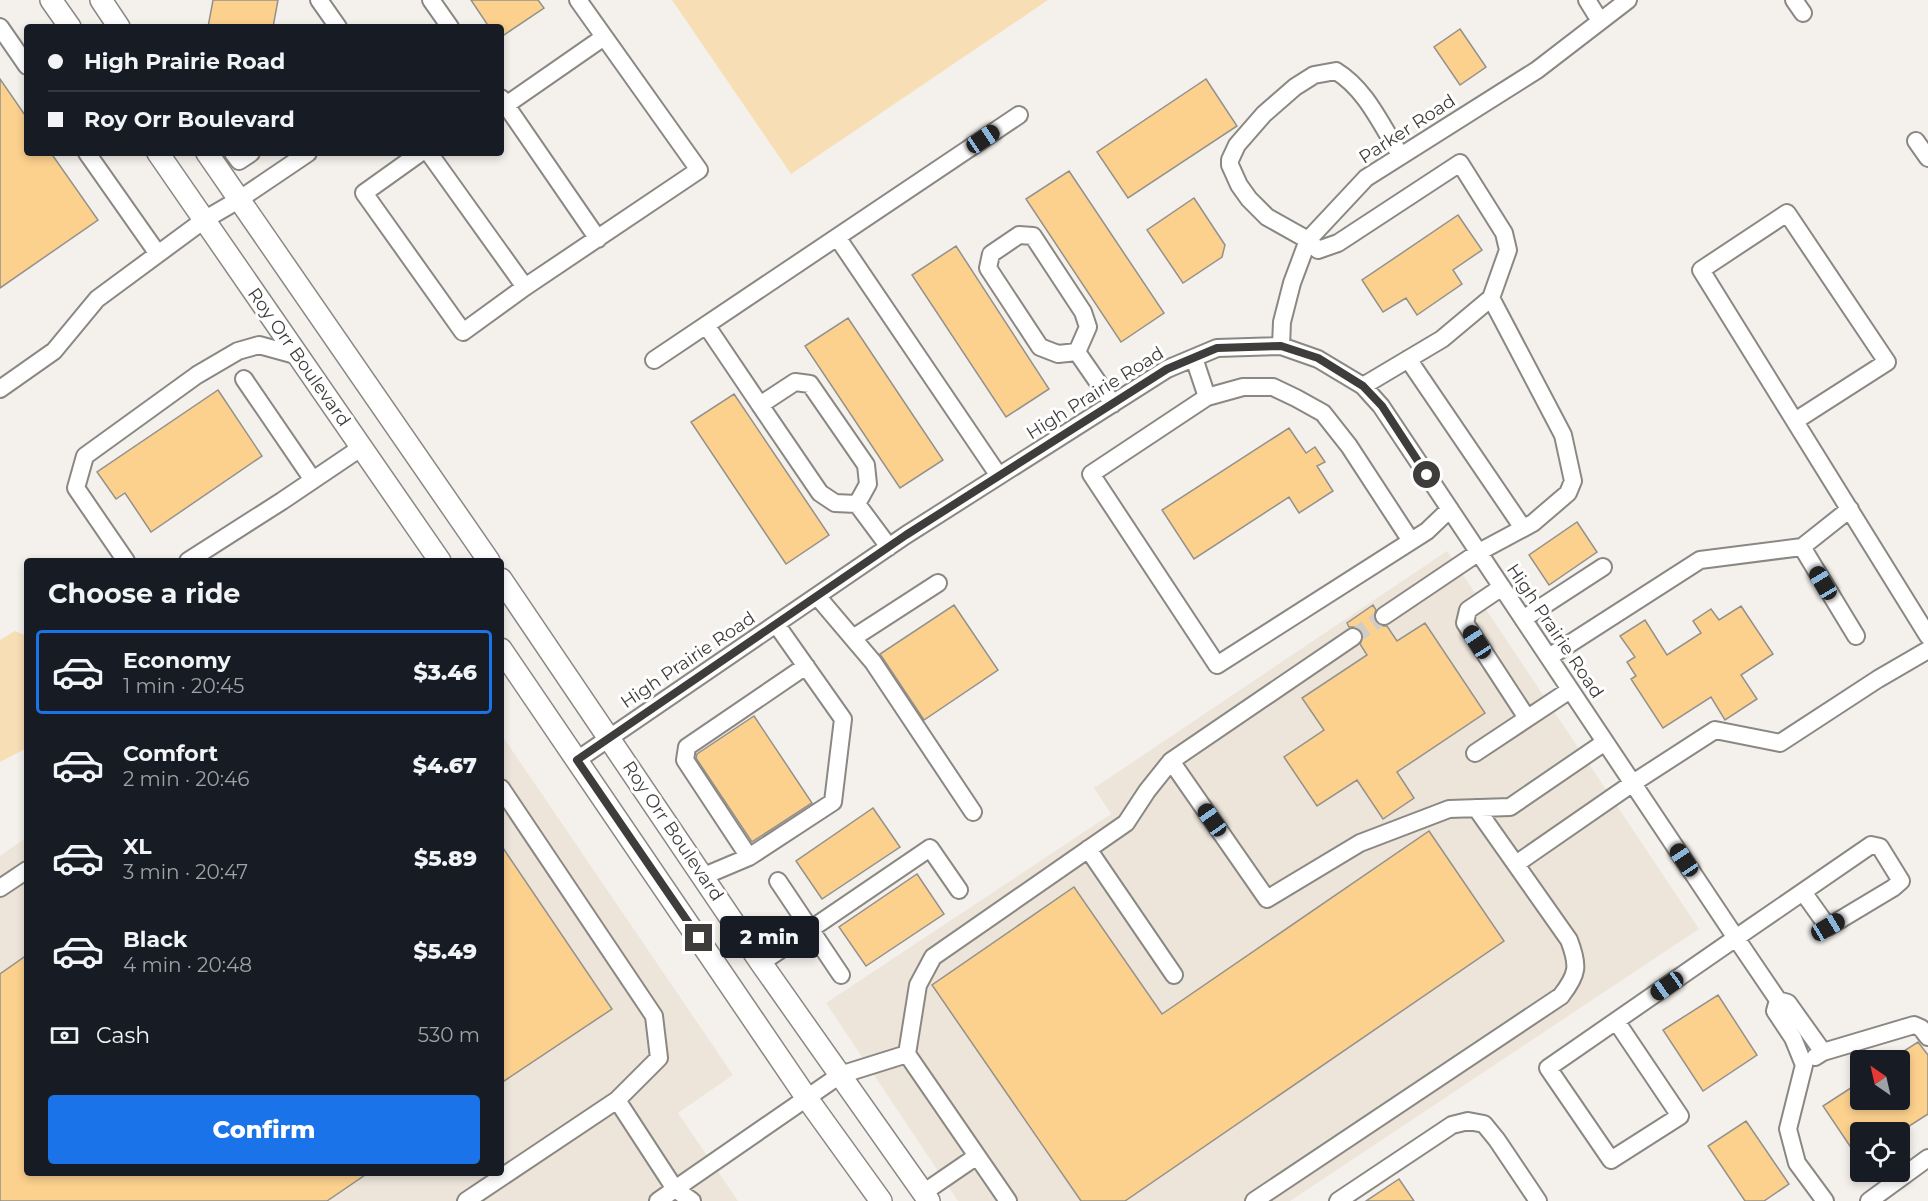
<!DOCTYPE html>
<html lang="en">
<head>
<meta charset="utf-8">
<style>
	body { margin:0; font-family:Montserrat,sans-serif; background:#20242c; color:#f1f3f6; height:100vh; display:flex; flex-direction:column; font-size:22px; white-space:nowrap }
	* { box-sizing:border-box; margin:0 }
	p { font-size:20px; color:#9ea1a6 }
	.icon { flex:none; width:33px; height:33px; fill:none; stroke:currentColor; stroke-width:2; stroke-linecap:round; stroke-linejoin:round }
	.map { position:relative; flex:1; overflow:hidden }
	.panel { position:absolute; left:24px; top:558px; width:480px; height:618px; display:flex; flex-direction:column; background:#171b24; border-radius:6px; box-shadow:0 3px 9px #0003 }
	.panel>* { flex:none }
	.banner { position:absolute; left:24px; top:24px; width:480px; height:132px; border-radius:6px; box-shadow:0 3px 9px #0003; display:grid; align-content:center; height:132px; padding:0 24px; background:#171b24 }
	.needle { width:39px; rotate:326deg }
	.buttons { position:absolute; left:1850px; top:1050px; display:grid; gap:12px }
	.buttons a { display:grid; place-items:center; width:60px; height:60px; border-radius:6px; background:#171b24; box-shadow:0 3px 9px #0003; font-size:30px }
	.end { position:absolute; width:27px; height:27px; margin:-14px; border:8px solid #3e3d3b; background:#fff; box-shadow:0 0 0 3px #fff }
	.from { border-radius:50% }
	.bubble { position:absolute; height:42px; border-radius:6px; background:#171b24; box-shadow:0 3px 9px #0003; font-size:20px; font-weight:800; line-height:42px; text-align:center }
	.car { position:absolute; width:18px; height:36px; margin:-18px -9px; border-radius:8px; box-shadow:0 0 4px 2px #0007; background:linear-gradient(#222 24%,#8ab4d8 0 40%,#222 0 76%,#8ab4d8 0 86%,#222 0) }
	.banner b { display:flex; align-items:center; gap:21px; height:57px; font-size:22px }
	.banner b+b { border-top:2px solid #363941 }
	.banner i { width:15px; height:15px; background:#f1f3f6 }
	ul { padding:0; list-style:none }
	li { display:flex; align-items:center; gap:18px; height:84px; margin:0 12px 9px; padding:0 12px; border:3px solid transparent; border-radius:6px }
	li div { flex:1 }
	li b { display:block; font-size:22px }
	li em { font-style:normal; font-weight:800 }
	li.active { border-color:#1a73e8 }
	li>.icon { width:54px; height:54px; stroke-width:1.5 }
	h2 { padding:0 24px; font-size:27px; line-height:72px }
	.pay { display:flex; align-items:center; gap:15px; height:66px; padding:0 24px; font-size:22px }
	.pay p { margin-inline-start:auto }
	.primary-button { display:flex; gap:12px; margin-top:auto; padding:12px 24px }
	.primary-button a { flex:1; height:69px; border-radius:6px; background:#1a73e8; color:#fff; font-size:24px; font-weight:800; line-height:69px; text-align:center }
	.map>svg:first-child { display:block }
	.built { fill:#ede5da }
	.green { fill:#f8deb5 }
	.building { fill:#fcd18e; stroke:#94918c; stroke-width:1.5 }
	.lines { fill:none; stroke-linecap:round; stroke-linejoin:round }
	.minor-tunnel { stroke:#d0cdc9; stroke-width:16; stroke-dasharray:16 8; stroke-linecap:butt }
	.minor-casing { stroke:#8b8883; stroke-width:20 }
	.major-casing { stroke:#8b8883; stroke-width:24 }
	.minor { stroke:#fff; stroke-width:16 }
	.major { stroke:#fff; stroke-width:21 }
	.route { stroke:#3e3d3b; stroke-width:8 }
	.labels { text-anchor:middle; stroke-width:6; stroke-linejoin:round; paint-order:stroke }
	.street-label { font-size:18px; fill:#3e3d3b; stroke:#fff }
</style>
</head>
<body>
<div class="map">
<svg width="1928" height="1201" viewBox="0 0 1928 1201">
	<rect width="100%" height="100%" fill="#f4f1ec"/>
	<path class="built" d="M1447,551l252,378 -409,272h-332l-132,-198 285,-189 -17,-26z
		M501,734l232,341 -55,38 60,88h-738v-345l27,-19v336h474z"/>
	<path class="green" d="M672,0h376l-257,174z
		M15,631l12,5v112l-27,14v-122z"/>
	<path class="building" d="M213,0h65l-5,27h-65z
		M471,0h67l6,8 -43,29v-10h-12z
		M1460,29l26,38 -26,18 -26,-38z
		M0,79l27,39v35h24l47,67 -98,68z
		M1206,79l31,47 -109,72 -31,-46z
		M1069,171l95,142 -43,29 -95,-143z
		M1194,198l31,47 -3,12 -39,26 -36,-53z
		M1458,215l24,35 -29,20 9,14 -45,31 -11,-17 -23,14 -21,-32z
		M956,246l93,143 -43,28 -94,-142z
		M848,318l95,142 -43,28 -95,-142z
		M218,390l44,66 -111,76 -26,-39 -9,6 -19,-27z
		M734,394l95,141 -43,29 -95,-142z
		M1289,428l17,25 9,-6 10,15 -8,4 16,25 -34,22 -10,-16 -95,62 -32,-49z
		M1577,522l20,30 -48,33 -20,-30z
		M954,605l44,65 -74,50 -44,-66z
		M1373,605l3,5 -2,6 2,6 4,4h7l10,15 28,-18 60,90 -88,59 17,26 -31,21 -26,-39 -40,26 -33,-49 40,-27 -22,-32 65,-43 -7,-11 3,-7 -1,-5 -5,-5h-8l-2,-4z
		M1741,606l32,48 -32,21 16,24 -32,21 -14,-23 -48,31 -32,-49 5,-3 -9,-14 8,-5 -15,-21 25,-16 22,35 34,-22 -8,-12 18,-12 8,11z
		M754,716l58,87 -60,39 -56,-84 1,-4z
		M873,808l27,39 -78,52 -26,-38z
		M1429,831l75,110 -379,260h-44l-149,-216 142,-98 88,127z
		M501,845l111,164 -111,74z
		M917,874l27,40 -78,52 -27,-39z
		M27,955v218h341l-41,28h-327v-227z
		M1718,995l39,60 -54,36 -40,-61z
		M1918,1042l10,13v59l-28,18h-40v29l-37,-55 37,-24v18h39v-40h-9z
		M1746,1121l43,63 -25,17h-19l-37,-55z
		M1399,1179l15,22h-48z"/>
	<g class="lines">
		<path class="minor-tunnel" d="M1353,637l31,-21"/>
		<defs>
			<path id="minor" d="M319,0l19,27
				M431,0l19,27
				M1587,0l13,21
				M1794,0l9,13
				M0,27l27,39
				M501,98l97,141
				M506,105l98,-68
				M1916,141l12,17
				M87,153l71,101
				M233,153l6,8 12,-8
				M420,153l-56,40 99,139 62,-45 174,-117 -121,-170
				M429,153l96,134
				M837,237l162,239
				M706,325l54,80
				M1281,346l1,-24 10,-39 16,-43 58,-62 171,-108 91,-70
				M1077,352l-19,2 -18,-7 -52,-79 3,-14 28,-19 14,1 50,76 5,15 -11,25 36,52
				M1194,358l13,39
				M1408,359l115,169
				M654,360l365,-245
				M244,379l69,101
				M1363,386l79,-47 49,-41 17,-48 -4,-17 -44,-70 -122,80 -20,7 -10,-10 -41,-23 -18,-18 -10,-14 -9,-20v-5l7,-15 27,-31 31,-27 19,-12 22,-4c31,19 46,56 65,85
				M0,389l54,-38 43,-52 107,-79 36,-21 68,-46
				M1795,421l92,-59 -100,-149 -86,57 227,366
				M857,504l-22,-1 -15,-10 -60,-88 35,-23 15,2 56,81 2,19 -11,20 32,43
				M1411,541l-62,-95 -26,-33 -27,-15 -23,-11h-30l-36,10 -116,77 126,191 210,-134 23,-22
				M1802,547l48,-38
				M126,561l-50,-73 9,-32 112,-81 41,-24 21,-6 40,11
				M188,561l94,-60 80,-54
				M1502,587l-34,23 -3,13 62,95
				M817,596l56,66 100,150
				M1384,616l95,-64 54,-29 35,-30 5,-12 -10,-46 -72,-137
				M1523,619l80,-52
				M853,638l85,-55
				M1549,657l151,-97 102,-13 54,89
				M1475,753l95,-63
				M577,760l329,-225 261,-166 50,-21 64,-2 37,13 45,27 18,20 359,538 38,56 10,3 35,49
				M1171,761l96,138 93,-56 89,-34 61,-2 95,-65
				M501,788l153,228 5,42 -42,42 58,89 -17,12
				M1088,849l86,126
				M749,857l-64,-97 2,-13 119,-81
				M1516,864l117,-81 82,-53 65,13 98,-64 50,-29
				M704,876l45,-19 84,-55 10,-83 -67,-95
				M778,881l63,94
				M0,888l27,-18
				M761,963l169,-115 29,42
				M1778,1000l-3,11 18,27 11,27 -16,64 9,34 28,38
				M1616,1021l64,95 -69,44 -63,-92c108,-75 215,-149 323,-223l9,2 21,34 -8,7 -65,39 -25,-35
				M907,1054l11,-69 15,-28 193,-134 21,-32 24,-30 182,-124
				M1815,1057l8,-5 91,-27 7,3 7,9
				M923,1193l54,-37
				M466,1201l151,-101
				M692,1201l-17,-12 165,-114 67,-21 101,147
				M1254,1201l307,-205c17,-22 18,-30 8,-56l-93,-132
				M1338,1201l114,-76 16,-4 16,3 13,16 41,61
				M1869,1201l59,-43"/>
			<path id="major" d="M51,0l19,27
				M101,0l18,27
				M158,153l282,408
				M207,153l282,408
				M501,579l260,384 168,238
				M501,649l305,448 75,104"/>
		</defs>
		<use href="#minor" class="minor-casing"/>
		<use href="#major" class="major-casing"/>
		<use href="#minor" class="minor"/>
		<use href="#major" class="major"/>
	</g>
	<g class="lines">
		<path class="route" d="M699,938l-122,-178 329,-225 261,-166 50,-21 64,-2 37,12 45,28 19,20 45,69"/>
	</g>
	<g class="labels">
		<g class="street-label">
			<text transform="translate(1407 129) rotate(-33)" y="6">Parker Road</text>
			<text transform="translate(299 357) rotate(55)" y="6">Roy Orr Boulevard</text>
			<text transform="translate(1095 393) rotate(-32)" y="6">High Prairie Road</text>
			<text transform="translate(1555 631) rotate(56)" y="6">High Prairie Road</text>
			<text transform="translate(688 660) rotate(-34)" y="6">High Prairie Road</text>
			<text transform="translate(673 831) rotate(56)" y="6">Roy Orr Boulevard</text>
		</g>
	</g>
</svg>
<div class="buttons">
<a><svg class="needle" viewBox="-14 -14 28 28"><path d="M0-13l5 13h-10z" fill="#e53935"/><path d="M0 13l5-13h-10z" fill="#9ea1a6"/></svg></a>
<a><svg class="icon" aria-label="locate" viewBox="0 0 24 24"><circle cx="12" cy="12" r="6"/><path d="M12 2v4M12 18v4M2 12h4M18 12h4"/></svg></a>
</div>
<i class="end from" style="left:1427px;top:475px"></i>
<i class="end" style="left:699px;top:938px"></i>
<div class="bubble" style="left:720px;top:916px;width:99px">2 min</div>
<i class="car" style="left:983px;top:139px;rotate:56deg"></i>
<i class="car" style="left:1823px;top:583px;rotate:329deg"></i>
<i class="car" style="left:1477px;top:642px;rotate:327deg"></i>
<i class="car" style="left:1212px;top:820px;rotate:325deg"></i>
<i class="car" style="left:1684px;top:860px;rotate:326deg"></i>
<i class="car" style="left:1828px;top:927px;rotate:59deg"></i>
<i class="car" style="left:1667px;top:986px;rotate:235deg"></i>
<div class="banner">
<b><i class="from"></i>High Prairie Road</b>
<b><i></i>Roy Orr Boulevard</b>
</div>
<section class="panel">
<h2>Choose a ride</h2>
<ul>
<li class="active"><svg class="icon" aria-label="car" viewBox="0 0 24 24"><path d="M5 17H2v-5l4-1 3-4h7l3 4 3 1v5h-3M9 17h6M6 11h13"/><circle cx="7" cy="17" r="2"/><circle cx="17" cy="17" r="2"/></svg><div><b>Economy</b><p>1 min · 20:45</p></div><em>$3.46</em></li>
<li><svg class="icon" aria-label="car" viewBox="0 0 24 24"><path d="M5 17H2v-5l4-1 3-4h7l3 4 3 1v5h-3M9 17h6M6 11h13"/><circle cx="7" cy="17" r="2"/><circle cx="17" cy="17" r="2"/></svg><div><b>Comfort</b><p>2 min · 20:46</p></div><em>$4.67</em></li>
<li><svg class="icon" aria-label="car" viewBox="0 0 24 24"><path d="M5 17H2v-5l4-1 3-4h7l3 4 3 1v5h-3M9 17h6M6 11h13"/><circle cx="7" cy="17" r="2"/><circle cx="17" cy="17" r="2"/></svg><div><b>XL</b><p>3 min · 20:47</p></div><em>$5.89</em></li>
<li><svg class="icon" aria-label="car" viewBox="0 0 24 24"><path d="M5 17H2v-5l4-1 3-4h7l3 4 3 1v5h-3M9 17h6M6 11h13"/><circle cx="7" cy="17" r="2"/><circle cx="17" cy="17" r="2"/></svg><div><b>Black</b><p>4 min · 20:48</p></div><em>$5.49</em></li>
</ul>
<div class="pay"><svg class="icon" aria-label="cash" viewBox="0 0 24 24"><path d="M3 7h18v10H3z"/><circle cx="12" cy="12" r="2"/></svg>Cash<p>530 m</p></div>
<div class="primary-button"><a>Confirm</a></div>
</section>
</div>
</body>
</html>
